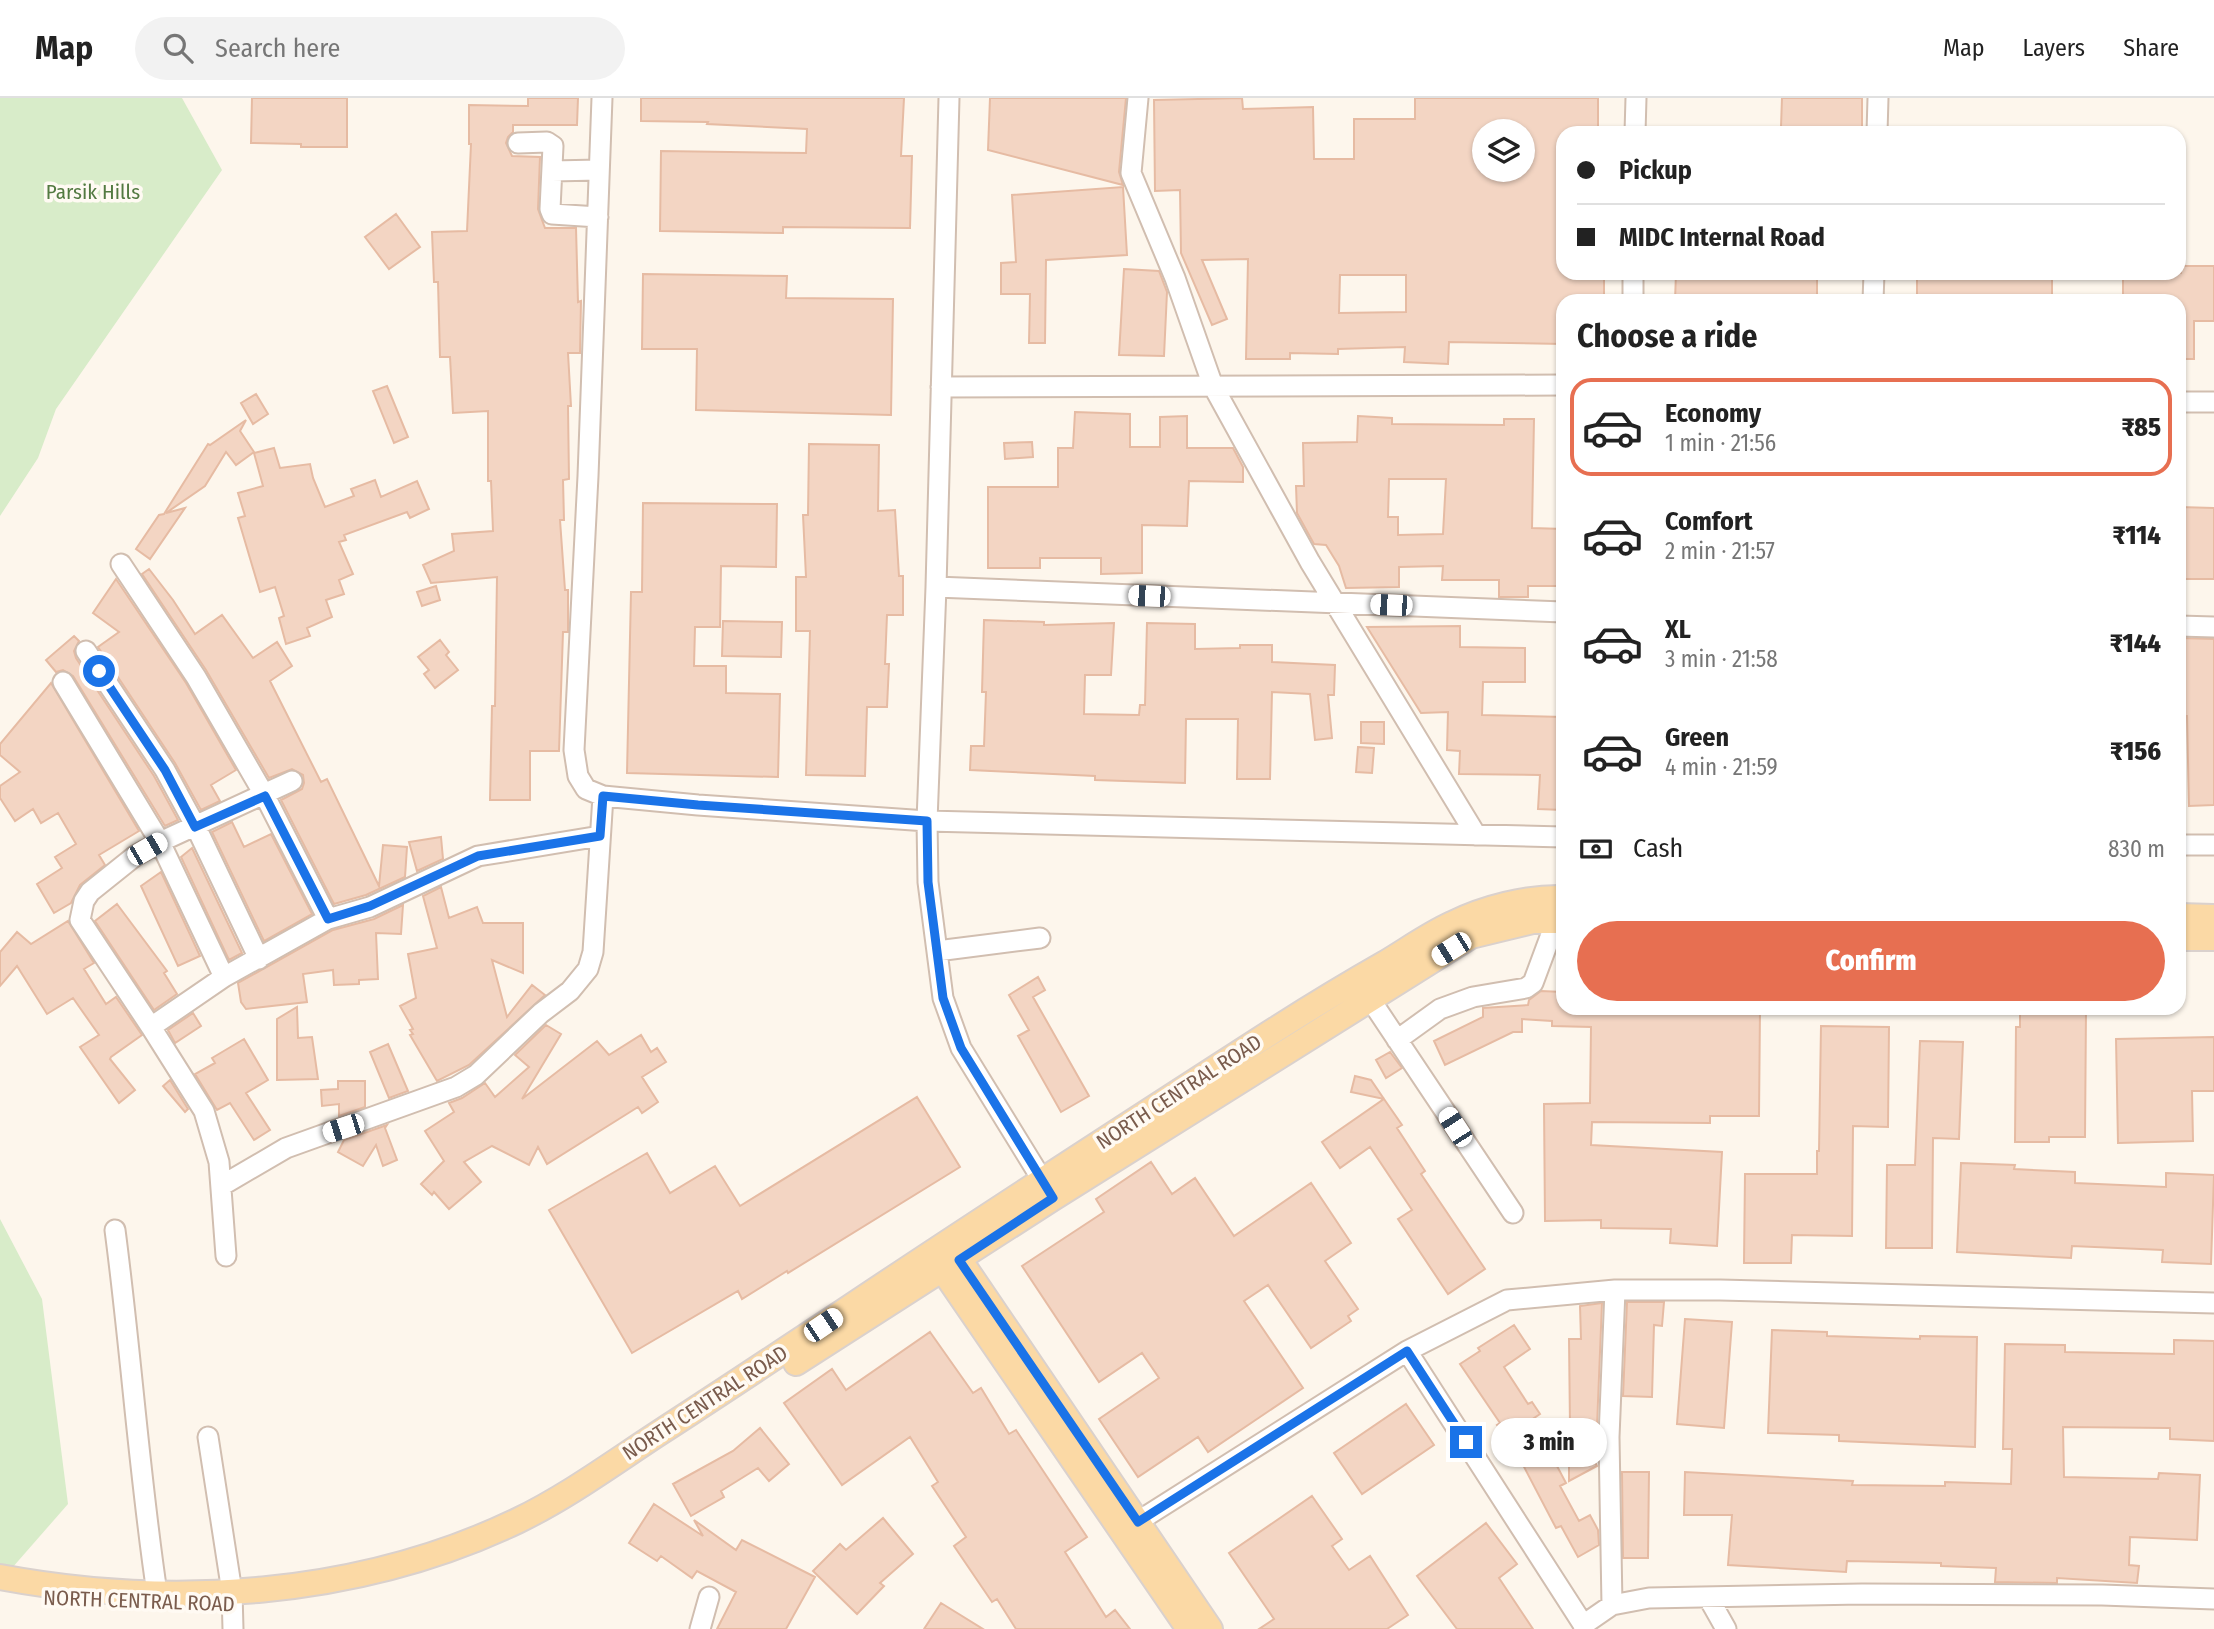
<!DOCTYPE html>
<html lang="en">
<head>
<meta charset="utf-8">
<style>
	body { margin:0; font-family:"Fira Sans Condensed",sans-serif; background:#f2f2f2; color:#222; height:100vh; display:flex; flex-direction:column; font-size:26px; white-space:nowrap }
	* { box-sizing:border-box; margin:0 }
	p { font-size:23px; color:#767676 }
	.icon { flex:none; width:38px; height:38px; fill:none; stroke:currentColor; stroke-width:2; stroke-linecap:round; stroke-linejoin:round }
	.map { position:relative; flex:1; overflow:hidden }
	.details { position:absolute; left:1556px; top:196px; width:630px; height:721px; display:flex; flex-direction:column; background:#fff; border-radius:21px; box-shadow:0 2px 5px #0004 }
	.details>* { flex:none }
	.banner { position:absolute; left:1556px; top:28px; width:630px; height:154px; border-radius:21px; box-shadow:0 2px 5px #0004; display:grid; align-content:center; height:154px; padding:0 21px; background:#fff }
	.buttons { position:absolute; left:1472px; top:21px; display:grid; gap:14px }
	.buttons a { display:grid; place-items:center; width:63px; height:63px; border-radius:50%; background:#fff; box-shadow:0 2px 5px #0004; font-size:35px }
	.end { position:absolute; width:32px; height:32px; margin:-16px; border:9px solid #1a73e8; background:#fff; box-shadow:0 0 0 4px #fff }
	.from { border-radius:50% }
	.bubble { position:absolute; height:49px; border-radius:24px; background:#fff; box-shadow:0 2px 5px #0004; font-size:23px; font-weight:800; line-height:49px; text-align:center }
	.car { position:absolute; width:21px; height:42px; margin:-21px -10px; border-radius:9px; box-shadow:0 0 5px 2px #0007; background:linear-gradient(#fff 24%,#345 0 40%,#fff 0 76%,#345 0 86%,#fff 0) }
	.banner b { display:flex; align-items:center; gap:24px; height:66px; font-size:26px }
	.banner b+b { border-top:2px solid #e0e0e0 }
	.banner i { width:18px; height:18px; background:#222 }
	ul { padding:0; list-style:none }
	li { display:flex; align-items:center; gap:21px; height:98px; margin:0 14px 10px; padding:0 7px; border:4px solid transparent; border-radius:21px }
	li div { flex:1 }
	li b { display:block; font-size:26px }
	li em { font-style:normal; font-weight:800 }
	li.selected { border-color:#e76f51 }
	li>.icon { width:63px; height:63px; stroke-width:1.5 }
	h2 { padding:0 21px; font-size:32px; line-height:84px }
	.pay { display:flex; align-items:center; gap:18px; height:77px; padding:0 21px; font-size:26px }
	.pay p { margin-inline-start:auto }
	.cta { display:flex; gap:14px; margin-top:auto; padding:14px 21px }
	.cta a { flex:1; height:80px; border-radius:42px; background:#e76f51; color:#fff; font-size:28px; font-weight:800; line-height:80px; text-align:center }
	header { display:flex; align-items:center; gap:42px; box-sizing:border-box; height:98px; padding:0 35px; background:#fff; border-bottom:2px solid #e0e0e0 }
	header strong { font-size:33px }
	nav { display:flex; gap:38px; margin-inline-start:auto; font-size:24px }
	.search { width:490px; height:63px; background:#f2f2f2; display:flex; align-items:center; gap:18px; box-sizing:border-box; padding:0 24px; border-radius:38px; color:#767676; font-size:26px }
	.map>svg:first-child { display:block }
	.green { fill:#d8ecc9 }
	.building { fill:#f3d5c3; stroke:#e6bba3; stroke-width:2; fill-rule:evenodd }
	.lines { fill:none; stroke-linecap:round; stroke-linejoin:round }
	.minor-casing { stroke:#d1beb0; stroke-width:23 }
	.major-casing { stroke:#dad1cd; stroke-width:28 }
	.minor { stroke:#fff; stroke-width:19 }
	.major { stroke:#fbd9a5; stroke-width:24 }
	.route { stroke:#1a73e8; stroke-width:9 }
	.labels { text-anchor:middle; stroke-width:7; stroke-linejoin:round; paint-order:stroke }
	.park-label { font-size:21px; fill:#537a41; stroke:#fffaf3 }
	.street-label { font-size:21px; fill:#7a5c4d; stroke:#fffaf3 }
</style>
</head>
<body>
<header>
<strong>Map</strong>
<div class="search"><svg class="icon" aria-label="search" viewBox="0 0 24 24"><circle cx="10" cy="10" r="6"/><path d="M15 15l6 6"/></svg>Search here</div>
<nav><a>Map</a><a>Layers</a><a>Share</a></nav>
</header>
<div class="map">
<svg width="2214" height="1531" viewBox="0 0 2214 1531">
	<rect width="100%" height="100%" fill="#fdf6ec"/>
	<path class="green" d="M0,0h182l40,72 -166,239 -18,49 -38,58z
		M0,1121l42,80 26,205 -56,64 -12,-4z"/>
	<path class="building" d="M252,0h95v49h-46v-3l-50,-1z
		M528,0h50l-1,27h-64v7l-5,5 -2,6 6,13 28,1 -2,52 7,19h31l2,74 3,-1 -1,52h-12l3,53h-3l1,73 -6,1 1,40h-4l5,70h3v42h-5l-4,119h-29v49h-40l2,-94h3l2,-129 -66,6 -8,-18 31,-14 -2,-17 41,-3 -2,-50h-3v-70l-35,2 -3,-56h-10l-2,-75h-4l-2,-50 35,-1 4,-87h-2v-39l59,1z
		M641,0h263l-3,58h11l-2,72 -127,-1v6l-123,-2 1,-80 145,2 1,-24 -100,-5 1,-2 -67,-1z
		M990,0h136l-7,74 4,13 -135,-35z
		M1242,0l1,11 70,-2 1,52h40v-40h61v-21h183v30h-25v5h-10v140h41v28h-41v43l-114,-2 -1,22 -44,-2 1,-15 -67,2v5l-48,-1v6h-44l2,-100 -46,1 25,59 -15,6 -31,-72 -1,-63 -25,1 -1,-91zM1484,33h38v39h-38zM1340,177h66v37l-67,1z
		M1782,0h80v35h-45v-6h-36z
		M1123,89l4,68 -81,5 -1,83h-16l1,-49h-29v-31l15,-1 -4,-67z
		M396,116l24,33 -31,22 -24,-32z
		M2181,168h33v55h-20v38h-15v-58h-56v-28h58z
		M1124,171l35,2 8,21 -3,64 -45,-1z
		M1676,175h141v26l-142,2z
		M2013,175h39v28h-135v-27h48v4l48,-1z
		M643,176l144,2 -1,22 107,1 -2,116 -195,-5 1,-61h-55z
		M387,288l21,51 -14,6 -21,-52z
		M256,296l12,20 -15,10 -12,-21z
		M1075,314l55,2v33h30v-30l27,-1v32h46l10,19v15l-54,-1 -2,45 -45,-1v48l-41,1v-16h-61v10h-52v-81h70v-39h15z
		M1358,318l34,2v6l112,1v-6h30l-2,109 31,1 -1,57h-34v11h-29v-17h-57l1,-14 -44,1v20l-53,1 -7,-22 -13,-21 -12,-1 -17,-31 -1,-27h8l-1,-43 54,-1zM1389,381h57l-3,55 -45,1v-18h-10z
		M246,322l-6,11 14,21 -18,13 -10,-13 -21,34 -39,27 19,-5 -35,51 -14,-10 23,-34 5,-1 44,-70 2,1z
		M1032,344l1,15 -28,2 -1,-16z
		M809,346l70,1 -1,66 17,-1 4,66h4v39h-16l-2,49h4l-2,43h-20l-2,69 -59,-1 4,-144h-14v-54h10l-3,-62h5z
		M274,350l6,20 30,-4 3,14 12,29 29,-11 -3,-7 24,-9 6,17 36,-16 12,28 -19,9 -3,-6 -63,23 2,5 -7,2 14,32 -14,6 5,14 -18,6 6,17 -25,11 3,8 -24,8 -7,-26 5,-2 -9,-29 -15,5 -22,-74 7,-2 -7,-23 25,-7 -9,-33z
		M643,405l134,1 -1,63 -55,-1 -1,61h-25l-1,39h32v27l54,1 -2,83 -151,-4 4,-181h11z
		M2179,409l35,1v71h-35z
		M149,471l24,31 22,34 27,-19 31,43 24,-16 15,24 -22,15 51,101 6,-3 52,107 4,-41 24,2 -2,30 -39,18 -32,9 -53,-104 21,-11 2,-6 -1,-8 -11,-6 -23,9 -63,-108 -64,-96z
		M116,481l70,104 50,87 -25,15 9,16 -19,9 -26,-47 -77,-116 21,-15 -26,-19z
		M436,488l4,14 -18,6 -5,-14z
		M984,522l60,2v3l70,-2 -3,52h-26l-1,39 55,1 1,-10h5l2,-82 48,1v25l45,-1v-3h32v17l63,3 -1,30h-6l4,43 -17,2 -5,-46 -38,-2 -2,87h-33l1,-60h-52l-1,64 -90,-3v-4l-125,-6 1,-24h13l2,-54h-4z
		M723,523l59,1 -1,35 -59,-1z
		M1460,528v21l65,1v34h-42l-1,33 81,2v93l-25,-1 2,-34 -81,-1 1,-23 -13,-1 1,-38 -27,1 -54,-86z
		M74,538l5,5 -5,10 2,7 78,118 24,44 -13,6 -92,-150 -10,-6 -7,2 -10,-12z
		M2179,540l35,1v166l-25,1 -2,-90h-8z
		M440,542l9,12 -3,3 12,15 -23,18 -11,-14 5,-4 -11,-13z
		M51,585l88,148 -40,24 6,10 -25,20 -9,18 -17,10 -17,-29 25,-16 -7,-11 21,-13 -18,-31 -17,10 -8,-14 -18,12 -15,-23v-12l20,-14 -20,-17v-11z
		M1361,624h23v22l-23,-1z
		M1358,649l16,1 -2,25 -16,-1z
		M232,724l12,25 27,-13 41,80 -48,27 -52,-109z
		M441,739l2,22 -26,12 -8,-29z
		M192,750l50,105 -13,7 -48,-103z
		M161,774l39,84 -22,10 -37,-80z
		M441,789l8,31 28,-11 6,16h40v50l-31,-13 15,57 25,-32 13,10 -76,70 -32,16 -27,-46 3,-1 -3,-4 3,-1 -13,-23 16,-8 -8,-44 29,-6 -14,-52z
		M117,806l50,67 -3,2 13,21 -23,16 -59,-89z
		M403,807l-2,29 -25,-1 2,46 -19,1v4l-25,1 -1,-15 -30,4 4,28 -61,7 -5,-7 -3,-19 95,-53 41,-11z
		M68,823l26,42 -10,6 22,35 10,-7 26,38 -31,22 -1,2 25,31 -16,13 -39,-56 19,-12 -26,-37 -26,16 -30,-48 -17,20v-34l17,-20 14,12z
		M1038,879l7,13 -12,7 56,99 -28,16 -43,-76 11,-6 -20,-35z
		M1541,893l22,1v16h197l-1,108h-49v7l-118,-1 -1,23 131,7 -5,94 -47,-3 1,-14 -70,-1v-8l-56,1 -1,-117 46,-1 1,-76 -39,-1v-5l-30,-2v13h-9l-68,33 -11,-24 49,-24v-9l45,-3 1,-5z
		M297,909l1,31 14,-1 6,42 -41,1v-61z
		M2020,910h66l-1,129h-36v5h-34l1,-115h4z
		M193,915l8,13 -26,17 -7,-13z
		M546,927l15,9 -39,65 75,-58 12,14 32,-20 10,17 6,-4 9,14 -24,15 16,25 -16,11 -4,-6 -91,57 -9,-17 -9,18 -37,-19 -28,16 17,20 -32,27 -15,-17 -2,3 -11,-11 23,-23 -19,-30 29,-19 -5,-9 13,-5 23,-15 10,14 34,-30 -14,-12z
		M1821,928l68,1 -1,100 -35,-1 -1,110 -60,-1 -1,28h-47l1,-89h72v-23h2z
		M2214,939v54h-22l1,50 -75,2 -2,-104z
		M244,941l24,41 -22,13 24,37 -16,10 -24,-37 -13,7 -22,-36 20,-11 -3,-5z
		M1920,943l43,1 -4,97 -26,-1 -1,110h-46l1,-83h28z
		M388,946l20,47 -19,7 -19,-46z
		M1390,954l12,16 -16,10 -10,-18z
		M1355,978l16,4 13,19 -33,-7z
		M170,982l18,29 -3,3 -22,-26z
		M338,983h27v26l-26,9v-12l-17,2 -1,-16 17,-1z
		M917,999l43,70 -172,106 -1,-2 -45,28 -4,-8 -106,62 -83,-143 98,-57 23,40 45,-27 25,40z
		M1384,1001l18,26 -5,3 28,43 -4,3 64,95 -37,25 -50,-75 14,-9 -42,-63 -30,21 -18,-26z
		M387,1027l-2,3 12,32 -14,6 -7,-21 -13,21 -25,-14 6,-12z
		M1151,1064l21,32 23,-16 39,58 77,-53 40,60 -26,18 33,48 -10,7 3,5 -40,27 -43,-63 -24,16 59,87 -95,64 -10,-15 -60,40 -39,-58 60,-41 -17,-25 -43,29 -77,-116 82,-54 -8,-13z
		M1961,1065l54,2 -1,4 61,3v11l91,4v-14l48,2 -3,89 -49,-2 1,-12 -91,-4 -1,12 -114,-6z
		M1627,1204h37l-2,24 -8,-1 -2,72 -29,-1z
		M1602,1205l-5,123h-27l-1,-87h12l-1,-33z
		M1685,1221l47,3 -8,106 -47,-4z
		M1514,1227l16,24 -26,18 24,37 4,-2 8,12 -34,23 -9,-12 3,-2 -40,-59 20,-13 -2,-3z
		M1772,1232l55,2v4l93,3v-3l57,1 -2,110 -136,-6v-6l-71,-2z
		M930,1234l43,61 8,-5 28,46 7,-4 71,107 -22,15 41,65 9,-7 15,19h-114l-19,-30 -5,3 -38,-56 12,-9 -34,-51 6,-4 -28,-45 -68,48 -58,-82 48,-34 14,21z
		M2174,1242l40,1v100l-44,-2v-11l-107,-1 1,50 94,2 1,-6 41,2 -3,65 -67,-3 -1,28 10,1 -2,17 -80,-5v5l-62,-1 1,-14 -55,-2v-3l-94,-2 -1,11 -118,-7 4,-50h-48l1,-43 168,9 -1,4 93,1v-4l66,2 1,-35h-9l2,-105 60,1v7l109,2z
		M1406,1306l28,41 -72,49 -28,-41z
		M760,1330l29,36 -20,17 -11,-13 -37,23 3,6 -33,19 -18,-32 60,-33z
		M1548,1351l18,34 -6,3 19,35 11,-6 8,15 1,15 -21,12 -17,-31 -5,2 -34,-65z
		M1590,1354l7,14 -28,15v-17z
		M1622,1374h27l-1,86h-25z
		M1312,1398l30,43 -10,7 17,24 21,-14 38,59 -21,14h-128l15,-10 -45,-66z
		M654,1406l49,32 -9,-16 42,30 6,-10 73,37 -29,52h-69l19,-37 -39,-21 -5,7 -31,-22 -4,5 -28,-18z
		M883,1420l30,36 -33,29 4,3 -27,28 -44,-43 27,-27 6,6z
		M1486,1425l31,41 -18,14 34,51h-76l-40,-53z
		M941,1505l42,26h-59z"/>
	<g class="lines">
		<defs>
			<path id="minor" d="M602,0l-14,378 -14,274 4,26 8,13 17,7 95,9 229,16 636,16
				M949,0l-13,489 -9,234 1,61 15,116 18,50 88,143
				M1138,0l-7,75 44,105 38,108 97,176 166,273
				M1635,35l1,-35
				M1877,35l1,-35
				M518,45l29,-1 6,4 -3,63 2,5 46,3
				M552,73l47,-1
				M1633,203v-28
				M1873,203l1,-28
				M941,289l622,-2
				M2179,304h35
				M121,466l75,113 69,119 63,123
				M936,489l627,25
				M2179,528l35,1
				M86,553l79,119 31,57 63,132
				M63,584l97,160 64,135
				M292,683l-132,61 -25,14 -45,36 -6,9 -4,19 71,107 73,-50 104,-58 42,-12 108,-51 122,-20
				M2179,747h35
				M937,853l103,-13
				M1370,901l143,214
				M151,929l53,84 15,51 7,94
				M1397,942l43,-31 33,-12 53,-9 7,-5 23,-62
				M221,1088l65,-38 170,-61 20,-12 65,-62 29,-22 18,-22 5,-17 10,-156
				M115,1132c16,121 24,243 42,363
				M1407,1253l179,278
				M208,1339l24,155 1,37
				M1126,1431l281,-178 100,-51 108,-10h105l494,13
				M1708,1499l18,32
				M1612,1507l-3,-168 6,-147
				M1583,1527l29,-20 37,-7 213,-4 240,1 112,4
				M700,1531l9,-32"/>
			<path id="major" d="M2179,818l35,1
				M2179,840h35
				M950,1148l260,383
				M934,1159l255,372
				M796,1265l257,-165 418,-262 62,-15h30
				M0,1479c171,32 358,20 517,-56 50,-24 96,-58 142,-88 62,-40 123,-81 184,-121 137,-92 275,-181 413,-270 42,-27 84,-53 128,-78 22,-13 44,-29 68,-40 32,-16 75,-27 111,-26"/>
		</defs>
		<use href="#minor" class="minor-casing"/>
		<use href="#major" class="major-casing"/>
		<use href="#minor" class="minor"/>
		<use href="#major" class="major"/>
	</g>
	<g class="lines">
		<path class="route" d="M99,573l66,99 30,57 70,-31 63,123 42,-13 108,-50 122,-20 3,-40 95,9 229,16 1,61 15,116 18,50 92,150 -94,62 179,262 269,-171 59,91"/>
	</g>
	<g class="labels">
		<g class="park-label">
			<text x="93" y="101">Parsik Hills</text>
		</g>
		<g class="street-label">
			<text transform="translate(1179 994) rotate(-33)" y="7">NORTH CENTRAL ROAD</text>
			<text transform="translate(705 1305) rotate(-33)" y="7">NORTH CENTRAL ROAD</text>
			<text transform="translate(139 1503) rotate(2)" y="7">NORTH CENTRAL ROAD</text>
		</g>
	</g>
</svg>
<div class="buttons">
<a><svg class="icon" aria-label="layers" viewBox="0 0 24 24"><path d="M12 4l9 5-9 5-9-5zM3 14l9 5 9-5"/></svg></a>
</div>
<i class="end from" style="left:99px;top:573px"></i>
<i class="end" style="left:1466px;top:1344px"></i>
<div class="bubble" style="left:1491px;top:1320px;width:116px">3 min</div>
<i class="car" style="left:1149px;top:498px;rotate:272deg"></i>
<i class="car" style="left:1391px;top:507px;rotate:272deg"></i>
<i class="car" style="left:147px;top:751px;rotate:60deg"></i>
<i class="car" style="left:1451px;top:851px;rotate:238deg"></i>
<i class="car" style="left:1455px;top:1029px;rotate:327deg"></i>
<i class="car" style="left:343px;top:1030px;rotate:252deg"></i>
<i class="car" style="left:823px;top:1227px;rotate:56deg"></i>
<div class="banner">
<b><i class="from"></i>Pickup</b>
<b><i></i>MIDC Internal Road</b>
</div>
<section class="details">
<h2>Choose a ride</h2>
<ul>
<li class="selected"><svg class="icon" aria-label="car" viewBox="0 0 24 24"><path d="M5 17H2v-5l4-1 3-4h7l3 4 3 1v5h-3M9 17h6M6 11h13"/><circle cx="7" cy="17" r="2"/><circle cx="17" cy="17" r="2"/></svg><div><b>Economy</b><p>1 min · 21:56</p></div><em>₹85</em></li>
<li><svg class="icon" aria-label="car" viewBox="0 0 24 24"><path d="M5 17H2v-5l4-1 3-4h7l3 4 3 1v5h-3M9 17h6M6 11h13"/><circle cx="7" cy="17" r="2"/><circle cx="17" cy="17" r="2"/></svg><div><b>Comfort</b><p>2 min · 21:57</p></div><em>₹114</em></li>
<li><svg class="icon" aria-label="car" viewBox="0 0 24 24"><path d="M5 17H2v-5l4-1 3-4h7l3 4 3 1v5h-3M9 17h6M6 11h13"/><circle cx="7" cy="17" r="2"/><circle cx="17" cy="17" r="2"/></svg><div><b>XL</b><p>3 min · 21:58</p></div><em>₹144</em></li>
<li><svg class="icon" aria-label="car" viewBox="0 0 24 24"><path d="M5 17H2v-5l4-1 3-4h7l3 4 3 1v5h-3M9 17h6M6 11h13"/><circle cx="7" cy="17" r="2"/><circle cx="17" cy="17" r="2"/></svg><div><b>Green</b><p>4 min · 21:59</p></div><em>₹156</em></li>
</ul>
<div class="pay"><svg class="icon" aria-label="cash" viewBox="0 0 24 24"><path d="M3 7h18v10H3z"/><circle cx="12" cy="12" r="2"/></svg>Cash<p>830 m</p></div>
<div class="cta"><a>Confirm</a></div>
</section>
</div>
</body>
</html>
